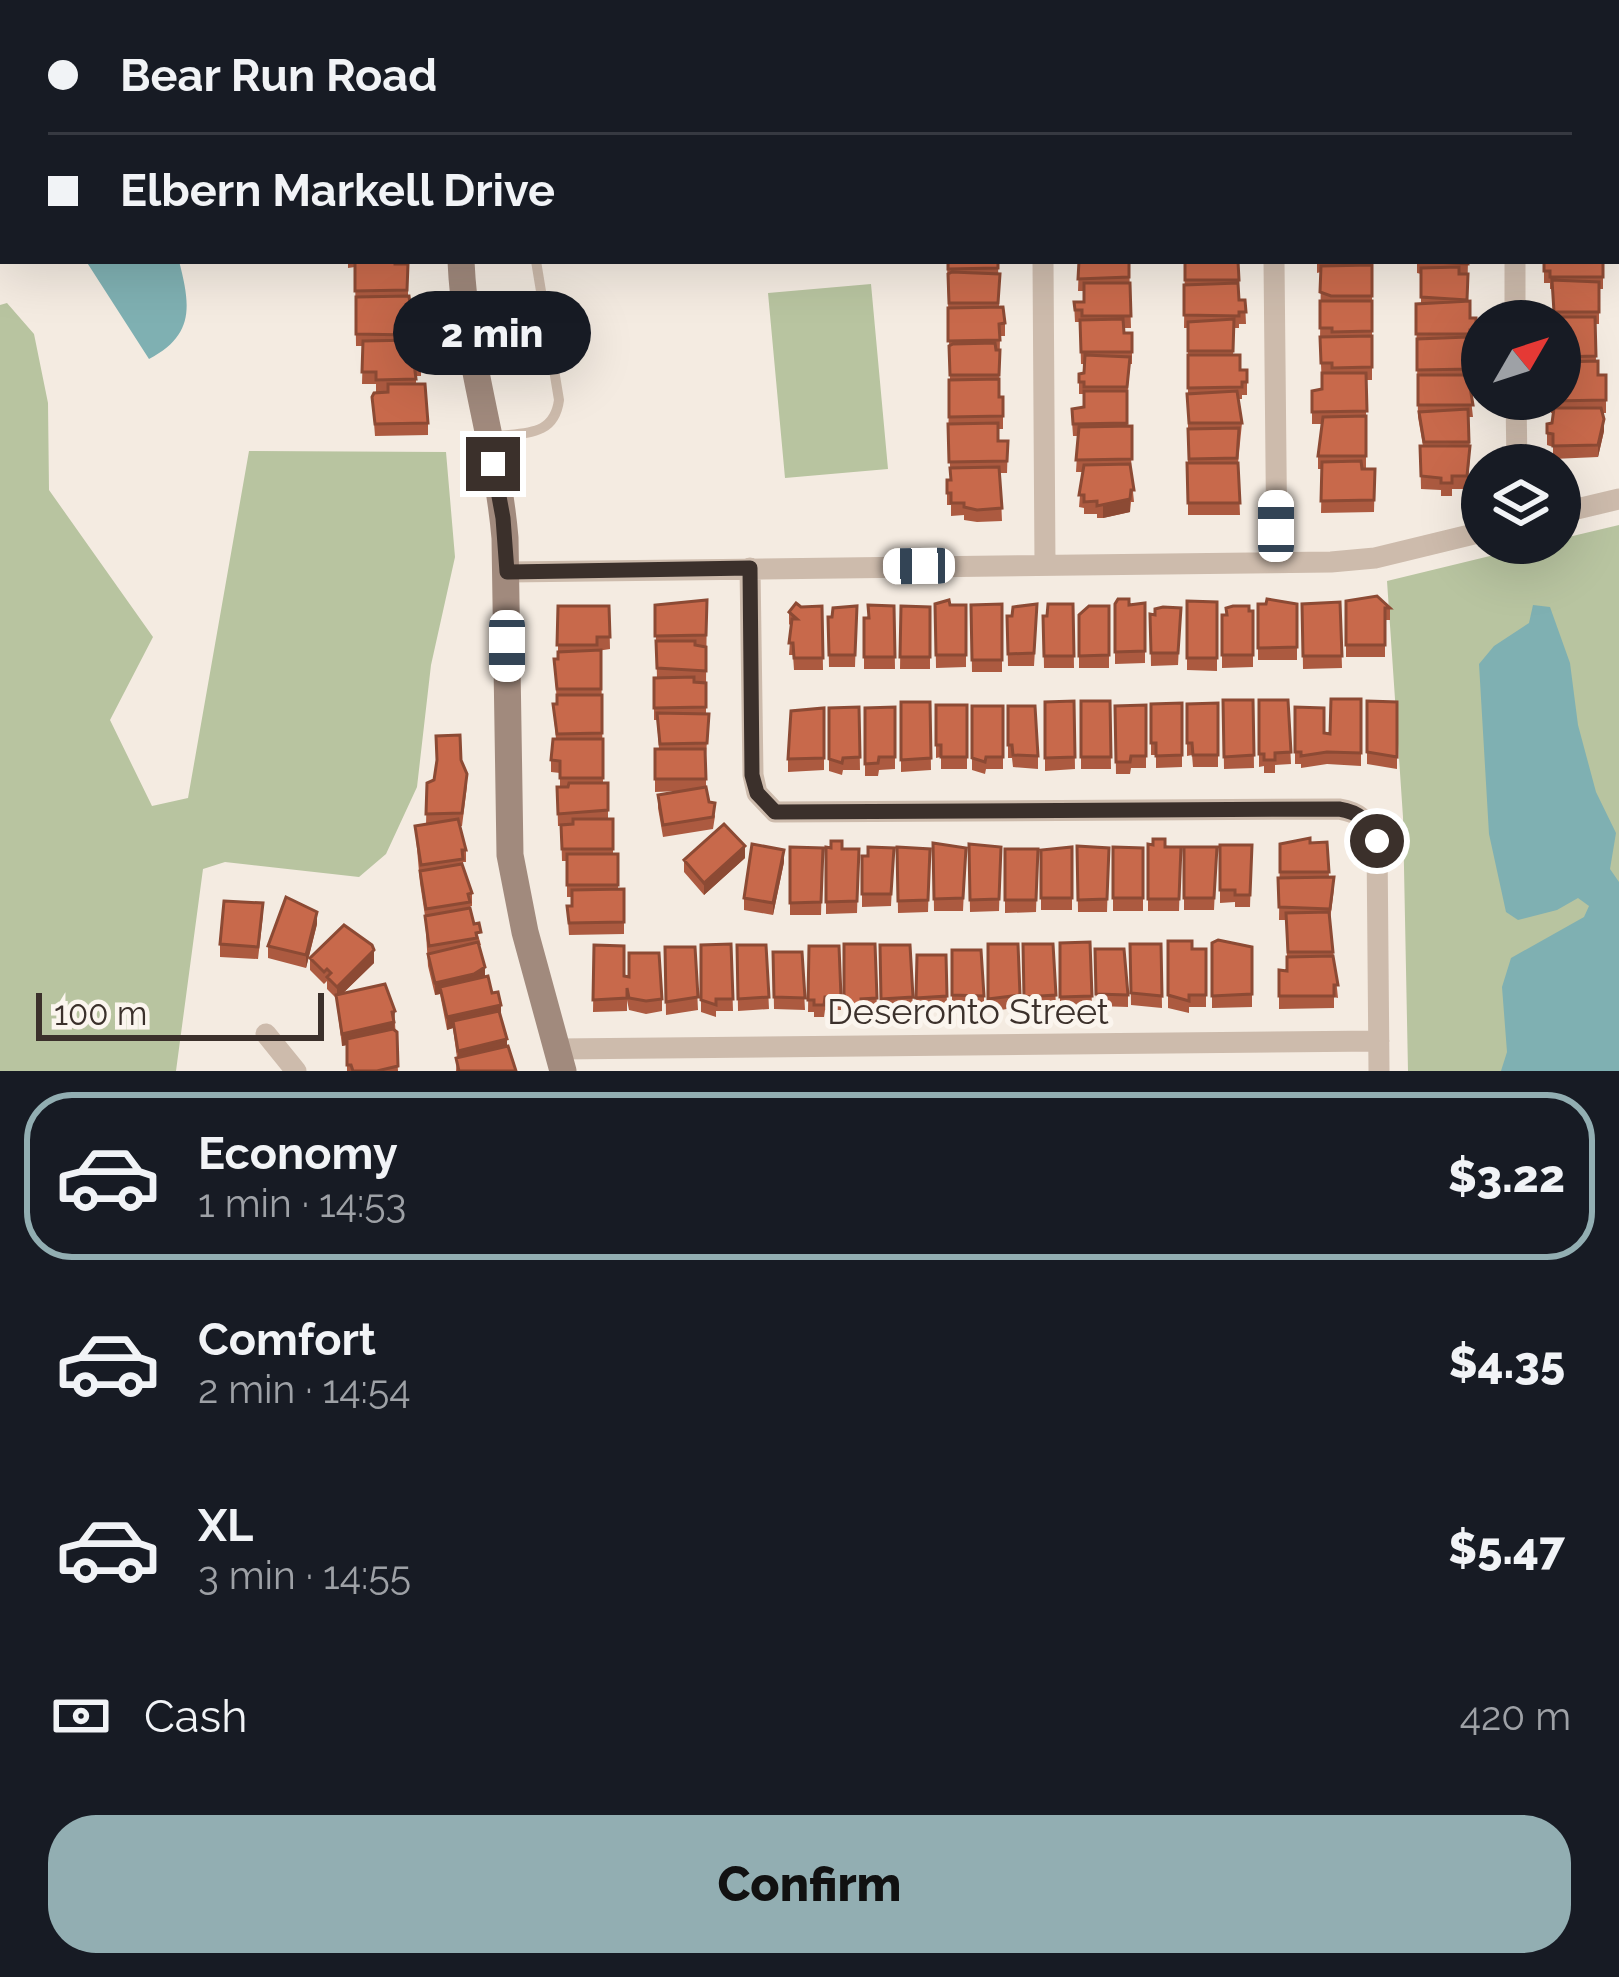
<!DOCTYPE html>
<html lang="en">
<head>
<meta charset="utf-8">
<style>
	body { margin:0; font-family:Raleway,sans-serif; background:#20242c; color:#f1f3f6; height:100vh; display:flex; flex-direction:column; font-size:45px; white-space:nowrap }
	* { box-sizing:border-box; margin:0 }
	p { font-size:39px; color:#9ea1a6 }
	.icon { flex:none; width:66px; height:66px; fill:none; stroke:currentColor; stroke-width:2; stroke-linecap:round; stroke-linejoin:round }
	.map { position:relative; height:1071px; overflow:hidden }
	.panel { display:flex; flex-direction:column; background:#171b24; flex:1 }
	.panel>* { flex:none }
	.guide { position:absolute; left:0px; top:0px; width:1620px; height:264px; box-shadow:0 12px 48px #0002; display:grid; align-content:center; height:264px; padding:0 48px; background:#171b24 }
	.needle { width:78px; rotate:51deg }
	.buttons { position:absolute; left:1461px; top:300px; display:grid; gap:24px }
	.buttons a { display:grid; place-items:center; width:120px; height:120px; border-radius:50%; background:#171b24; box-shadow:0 12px 48px #0002; font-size:60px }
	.scale { position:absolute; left:36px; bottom:30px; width:288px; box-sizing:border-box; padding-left:12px; border:6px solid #3b302b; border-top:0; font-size:33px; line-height:42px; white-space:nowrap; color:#3b302b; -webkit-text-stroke:9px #fbf5ee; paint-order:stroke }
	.end { position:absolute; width:54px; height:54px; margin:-27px; border:15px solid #3b302b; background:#fff; box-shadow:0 0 0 6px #fff }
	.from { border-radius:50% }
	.bubble { position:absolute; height:84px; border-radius:42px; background:#171b24; box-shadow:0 12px 48px #0002; font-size:39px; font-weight:800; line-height:84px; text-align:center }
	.car { position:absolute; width:36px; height:72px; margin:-36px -18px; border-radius:15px; box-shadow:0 0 9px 3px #0007; background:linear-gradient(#fff 24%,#345 0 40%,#fff 0 76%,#345 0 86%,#fff 0) }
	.guide b { display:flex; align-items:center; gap:42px; height:114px; font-size:45px }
	.guide b+b { border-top:3px solid #363941 }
	.guide i { width:30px; height:30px; background:#f1f3f6 }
	ul { padding:21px 0 0; list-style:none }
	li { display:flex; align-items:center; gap:36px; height:168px; margin:0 24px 18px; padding:0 24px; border:6px solid transparent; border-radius:48px }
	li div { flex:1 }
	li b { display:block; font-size:45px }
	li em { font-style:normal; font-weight:800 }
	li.active { border-color:#92aeb2 }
	li>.icon { width:108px; height:108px; stroke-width:1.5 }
	.pay { display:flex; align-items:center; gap:30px; height:132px; padding:0 48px; font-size:45px }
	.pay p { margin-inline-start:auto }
	.cta { display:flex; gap:24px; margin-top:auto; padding:24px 48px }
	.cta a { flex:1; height:138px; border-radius:48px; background:#92aeb2; color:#111; font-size:48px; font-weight:800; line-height:138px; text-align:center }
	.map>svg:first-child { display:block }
	.green { fill:#b8c4a0 }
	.water { fill:#7fb0b2 }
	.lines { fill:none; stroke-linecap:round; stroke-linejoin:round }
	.lane { stroke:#cdbbac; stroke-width:10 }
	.street { stroke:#cdbbac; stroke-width:21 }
	.secondary { stroke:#a18a7d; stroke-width:27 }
	.wall { fill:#ac5a40 }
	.shaded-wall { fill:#8c4a34 }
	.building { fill:#c8694b; stroke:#8c4a34; stroke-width:3 }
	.route { stroke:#3b302b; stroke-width:15 }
	.labels { text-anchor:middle; stroke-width:10; stroke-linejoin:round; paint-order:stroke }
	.street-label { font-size:36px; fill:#3b302b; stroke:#fbf5ee }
</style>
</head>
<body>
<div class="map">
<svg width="1619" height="1071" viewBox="0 0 1619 1071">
	<rect width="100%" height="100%" fill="#f4ebe1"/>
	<path class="green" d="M871,284l17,185 -103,9 -17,-185z
		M7,303l27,31 14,69 1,87 104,147 -43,83 42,86 36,-8 61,-347 197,1 9,105 -24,108 -14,122 -31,67 -27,23 -134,-15 -22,7 -27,202h-176v-766z
		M1619,525v546h-211l-5,-254 -16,-236 156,-38h17v-4z"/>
	<path class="water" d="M86,261h93c12,46 15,74 -30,98z
		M1533,605l17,2 20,56 8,62 18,67 20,41 -6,36 9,13v189h-118l6,-19 -5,-65 9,-29 73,-41 5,-11 -11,-8 -21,12 -39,10 -12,-8 -17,-78 -10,-170 15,-18 35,-23z"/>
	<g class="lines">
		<path class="lane" d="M491,437c32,-5 63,1 68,-37l-23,-139"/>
		<path class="street" d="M1254,0l4,3
			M1059,3l6,-3
			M1525,3l4,-3
			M1043,261l2,304
			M1274,261l3,301
			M1515,261v60
			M1516,399l1,66
			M1560,513l59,-14
			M750,568l3,207 4,18 18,19 564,-3c20,3 31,13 38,32l2,230
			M507,572l824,-10 44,-4 107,-26
			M266,1034l30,37
			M558,1049l821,-8"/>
		<path class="secondary" d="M435,0v3
			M466,0v3
			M461,261c4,95 36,183 44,277l5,317 15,77 38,139"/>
	</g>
	<path class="wall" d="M348,261h56v3h4v32l5,44 2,13h6v23h-5v8l12,39v12l-53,1 -3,-39 4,-5v-8h-14l1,-38h-7l-1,-79 -7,1z
		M947,261h56v2h-5l1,44 6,16v13h-5l-1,61 4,12v20h-5v12h10l-1,32h-7l2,48 -25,1 -13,-2v-5l-13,1v-11h-4v-25h4l-3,-44 2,-56z
		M1079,261h50l2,67h-7v5h8v31h-2l-3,35v28l5,-1 -1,45 3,31h-3l-1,10 -27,6h-6v-4h-13v-6l-5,-1 3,-35h-6l2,-36h-5l-1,-15v-12l12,-2v-13h-5v-20l5,-1 1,-9h-4l-1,-42h-5l-1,-20h10v-11h-6z
		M1185,261l54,19v20h6l1,24h-7v4h-5l-1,27 7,15h7v25h-5v4h-4l4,24 -4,40 2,52h-52v-187h-4z
		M1317,261h55v119h-6v88l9,1 -1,43 -53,1 1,-44h-4v-13l4,-32h-10v-33l10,-2 -2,-49 1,-68 -4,1z
		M1417,261h51l-1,40 3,17h6v24h-6l-1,4v8h7v23h-5v5h-2l4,35h-4l1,41 -3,31h-15v7h-11v-6l-20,-1 -1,-43h3l-5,-29 -2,-113 5,-1v-29l-4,-1z
		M1603,261v28h-4v35h-4l1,37 2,14h8v38h-4l2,18 -6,26 -45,2v-12l-6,-2v-21l5,-1 1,-10h-2l-2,-12 -3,-2h14v-78h-6l-2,-32h-2v-6h-6v-21z
		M707,600l-1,84v30h3l-3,41v32l3,15 6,14 -2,13 -50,8 -5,-29v-13l23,-4 -26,1v-43h4l-2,-29h-3v-42h3l-2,-73z
		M1187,601l30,1v69l-30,-1z
		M1346,601l44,7v12h-5v37h-39z
		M1340,602l2,66 -39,1 -1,-65z
		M1145,603v60l-30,1v-60l14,1z
		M935,604l31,1v62l-30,1z
		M1002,604v68h-30l-1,-67z
		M1073,604l1,64h-30l-1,-52h4z
		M1258,604h39v56h-39z
		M558,606h51l1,43 -13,2 4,-1 2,133h5v36h5v35h5v35h6v45l-55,1 -2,-29h5v-9h-5v-36h-5l-1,-35h-3l-1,-39h3v-14l-9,-1v-12l5,-21 -3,-35h4l-3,-45h4z
		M822,606l1,64h-29l-1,-15h-4l2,-29 -2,-2v-12l12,-5z
		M857,606l-2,61h-26l-1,-50z
		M894,606l1,63h-31v-51z
		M901,606l29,1v62h-30z
		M1109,606v62h-30v-53z
		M1181,608l-3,57 -27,1 -1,-52z
		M1249,611h4v56l-31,1v-53z
		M1007,616h30l-3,50h-26z
		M1361,699v67l-34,-2 -26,4v-4h-6v-57l29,26 6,1z
		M1223,700h30l1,68 -30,1z
		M1259,700h29l3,64 -16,1v8h-11v-7l-5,1z
		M1074,701l1,68 -30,2v-69z
		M1081,701h29l1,68h-30z
		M1367,701l30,1v67l-30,-5z
		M901,702h29l1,68 -30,2z
		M1182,703v64l-26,1v-13h-5v-51z
		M1218,703v64h-25l-1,-12 -5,1v-52z
		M936,705h31v64h-26v-12l-5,1z
		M1146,705v63h-15l-1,6h-14l-1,-68z
		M972,706h31v63h-17l-1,5 -13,-4z
		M1008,706l30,50v13l-25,-2 -1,-9h-4z
		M859,707l1,63h-17l-1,5 -13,-4v-63z
		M895,707v62l-16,1 -1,6h-13v-68z
		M824,708v62l-36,2v-13z
		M461,760l6,26 -5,40h-2l6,24v12h-3v6l9,25v13h-2v2l11,37h-2l6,32 22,58v11l9,25h-60l1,-13 -4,-30 -6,2 -7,-36 -5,1 -7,-29 -3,-50 -5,-33 -5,-57 11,-1 1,-42z
		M1327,842l2,35 5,12 -4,31 8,78 -4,-1v11l-55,1v-39l8,1v-14l-1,-37h-7l1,-76z
		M933,843l33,5 -3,63h-29z
		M969,844l32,3 -2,64 -29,1z
		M1148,844l33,3 -2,64h-31z
		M1220,845h32l-2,62h-15v-5l-15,1z
		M1077,846l32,2 -2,64h-29z
		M790,847l33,1 -2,67h-31z
		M826,847l33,2 -2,64 -31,1z
		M897,847l33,2 -2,63 -30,1z
		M1072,847v63h-31v-60z
		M1113,847l30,1v63h-30z
		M1184,847h33l-3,63h-30z
		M894,848l-3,58 -29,1v-51z
		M1005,849h33l-2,63 -31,1z
		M745,858l-41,37 -20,-23v-12z
		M784,862l-11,53 -29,-5v-12z
		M263,915l-5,44 -38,-2v-13z
		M317,924l-11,44 -38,-10v-12z
		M1168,941l24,8h14v58h-17v6l-21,-5z
		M1090,942l2,66 -32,1v-66z
		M1212,943l40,4v60l-40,1z
		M731,944l2,67h-17v6l-15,-5v-67z
		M844,944h31l2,67h-16v6h-12l-1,-6h-4z
		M988,944h30l2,63 -32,5z
		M1023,944h30l3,63 -32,2z
		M1130,944h31l1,64 -31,-3z
		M594,945l30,31 38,23v12l-16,3 -17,-4 -2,-10v11l-34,1z
		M737,945h29l3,64 -31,2z
		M880,945h30l3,64 -32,3z
		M809,946h30l2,64h-16l-1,7h-10v-5h-6z
		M665,947h30l3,63 -32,5z
		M1095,949l33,46v12l-32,-1z
		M952,950l32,46v12l-32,-1z
		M773,952h29l3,58 -31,-1z
		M917,955h29l1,53 -31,3z
		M310,958l64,5 -32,31 53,29 3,48h-51v-26l-5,1 -6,-48 -9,-9v-8l-3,3 -14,-14z"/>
	<path class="shaded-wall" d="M1604,419v12l-6,26v-12z
		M1130,499v13l-27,6v-12z
		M745,846v12l-41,37v-12z
		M784,850v12l-11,53v-12z
		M317,912v12l-11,44v-13z
		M374,950v13l-37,36v-12z
		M485,967v12l-45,8v7l-5,1v-12z
		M501,1005v12l-48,4v7l-6,2v-13z
		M395,1011l-1,23 -52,12v-12z
		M507,1039v12l-49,13v-13z"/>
	<path class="building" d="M562,0h205v3h-206z
		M946,0h51v3h-51z
		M1316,0h53v3h-52z
		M1416,0h52v3h-52z
		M355,261h40v3h13l-1,26 -52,1z
		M948,261h50v7l-50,1z
		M1079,261h50v16l-51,2z
		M1185,261h53l1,19h-54z
		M1417,261h51v3z
		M1603,261v16h-53v-6h-6v-9z
		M1372,265v31h-41l-11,-4 1,-26z
		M1459,267v7h9l-1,26 -46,-3v-29z
		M952,272l48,2 -2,29h-49l-1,-29z
		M1552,280l47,2v30h-45z
		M1084,283h46l1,33h-49v-6h-7l-1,-8h10z
		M1238,283l1,17h6l1,12h-7v4l-55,-1v-30z
		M409,296l4,31 -2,8 -55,-1v-37z
		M1320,301h52v30l-40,1v-4h-12z
		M1470,301v17h6v12h-6v4h-54v-30z
		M1003,307l2,16 -6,1 1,16 -52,1v-33z
		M1554,317h41l1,39 -36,1v-36h-6z
		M1123,319l1,14h8v19h-51l-1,-32z
		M1234,319l-1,32h-45v-29z
		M1372,336v31l-40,1v-5h-11l-1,-26z
		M1468,337l1,17h7v10l-5,1v4l-54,1v-31z
		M415,340v13h6v10h-7l2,16 -40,1v-8h-14l1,-31z
		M995,343l1,7h4l-1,25h-49l-1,-29 4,-2z
		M1085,355l45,2 -3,30h-43v-5h-5v-8l5,-1z
		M1188,355h52v15h7v12h-5v5l-54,1z
		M1598,361v14h8v25l-55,1v-2h9v-37z
		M1322,373h44l1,38 -55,1v-21l10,-2z
		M1418,375h50l5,30h-55z
		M999,379v18h4v19l-54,1v-37z
		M388,384h37l3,39 -53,1 -3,-27 2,-4 14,-1z
		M1084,391h43v32l-54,1 -1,-15 12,-2z
		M1237,391l5,32h-53l-2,-29z
		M1554,408h47l3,11 -6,26 -45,1v-12l-6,-1v-9l5,-1z
		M1468,409l1,33h-45l-5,-30z
		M1366,416v40h-48l5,-39z
		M998,423v18h10l-1,20 -58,1 -1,-38z
		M1132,426v33l-56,1 3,-33z
		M1239,428l-2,30 -48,1 -1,-30z
		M1420,446h50l-3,30h-15v7h-11v-5l-20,-2z
		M1361,461l1,8h13l-1,31 -53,1 1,-39z
		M1187,463h51l2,40h-52z
		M1130,464l4,26h-3l-1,9 -33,7v-5l-13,1v-7h-5l5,-30z
		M999,467l3,41 -25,2 -13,-3v-4h-13v-10h-4v-13h4l-1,-12z
		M1377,596l13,12h-5v37h-39v-44z
		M1118,599h11v6l16,-2v48l-30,1v-48z
		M1267,599l30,5v43l-39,1v-44h8z
		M707,600l-1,35 -51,1v-31z
		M949,600l1,5h16v50h-30l-1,-51z
		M1187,601l30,1v56h-30z
		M1340,602l2,54h-39l-1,-52z
		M796,603l5,4 21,-1 1,52h-29l-1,-15h-4l3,-24h5l-8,-7z
		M1002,604v56h-30l-1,-55z
		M1037,604l-3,49 -26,1 -1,-38h5l1,-9z
		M1048,604h25l1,52h-30l-1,-40h4z
		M868,605l26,1 1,51h-31v-39h5z
		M558,606h51l1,31h-13v8h-40z
		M857,606l-2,49h-26l-1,-38h4l1,-9z
		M901,606l29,1v50h-30z
		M1089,606h20v49l-30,1v-41z
		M1233,606h16v5h4v44h-31v-40h5l-1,-7z
		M1163,607l18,1 -3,45h-27l-1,-39 5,1v-6z
		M656,641h39v4l11,2v24l-49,-3z
		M601,650v39h-44l-3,-30h4v-7z
		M694,677v5l12,1v24l-52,1v-30z
		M557,695h45v38l-45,1 -4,-30h4z
		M1331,699h30v54l-34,-1 -26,4v-4h-6v-45l29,1v25l6,1z
		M1223,700h30l1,55 -30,2z
		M1259,700h29l3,52 -16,1v7h-11v-6h-5z
		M1074,701l1,56 -30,1v-56z
		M1081,701h29l1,56h-30z
		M1367,701l30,1v55l-30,-5z
		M901,702h29l1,56 -30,2z
		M1182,703v52l-26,1v-13h-5v-39z
		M1218,703v52h-25l-1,-12h-5v-39z
		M936,705h31v52h-26v-12h-5z
		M1146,705v51h-15l-1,6h-14l-1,-56z
		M972,706h31v51h-17l-1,5 -13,-4z
		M1008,706h27l3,50 -25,-1 -1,-10h-4z
		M859,707l1,50 -17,1 -1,5 -13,-4v-51z
		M895,707v50h-16l-1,6 -13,1v-56z
		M824,708v50l-36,1 3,-48z
		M657,713l52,1 -2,29 -47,1z
		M460,735l1,25 6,14 -5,39 -36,1 1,-31 7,-3 3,-20 -1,-24z
		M553,739h50v39h-43v-17l-9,-1z
		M655,749h50l1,30h-51z
		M569,783h39v27l-50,4 -1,-27h11z
		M706,787l3,15 6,1 -2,14 -50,8 -5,-30z
		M458,819l8,31h-4l1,9 -42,6 -6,-39z
		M573,819h40v30h-51l-1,-24 12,-1z
		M724,824l21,22 -41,37 -20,-23z
		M1310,838v5l17,-1 2,30h-49v-28z
		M1153,839h12v8h16l-2,52h-31v-55l5,1z
		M831,841h11v8h17l-2,52 -31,1v-55l5,1z
		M933,843l33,5 -3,50 -29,1z
		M752,844l32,6 -11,53 -29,-5z
		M969,844l32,3 -2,52 -29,1z
		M1220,845h32l-2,50h-15v-5h-15z
		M1077,846l32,2 -2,51 -29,1z
		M790,847l33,1 -2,54 -31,1z
		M868,847l26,1 -3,46h-29v-38h6z
		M897,847l33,2 -2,51 -30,1z
		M1072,847v51h-31v-48z
		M1113,847l30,1v50h-30z
		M1184,847h33l-3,51h-30z
		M1005,849h33l-2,51h-31z
		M567,854h51v31h-51z
		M462,864l10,29 -4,1 2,8 -44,7 -6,-38z
		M1334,877l-4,32 -51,-2 -1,-29z
		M624,889v33l-55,1 -2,-17h5v-16z
		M286,897l31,15 -11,43 -38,-9z
		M224,901l39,2 -5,44 -38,-3z
		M470,908l4,16 5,-1 2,9 -5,1 1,5 -48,8 -4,-30z
		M1329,912l4,40h-45l-2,-39z
		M344,925l28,20 2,5 -37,37 -10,-10 4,-4 -4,-4 -3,3 -14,-14z
		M1218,940l34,7v47l-40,2v-53z
		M1168,941h24v8h14v46h-17v6l-21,-6z
		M478,942l7,25 -11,7 -39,9 -7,-29z
		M1090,942l2,54 -32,1v-54z
		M731,944l2,55h-17v6l-15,-5v-55z
		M844,944h31l2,54 -16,1v6h-12l-1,-6h-4z
		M988,944h30l2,51 -32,4z
		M1023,944h30l3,51 -32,2z
		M1130,944h31l1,52 -31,-3z
		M594,945l30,1v30l5,1v-24h30l3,46 -16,2 -17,-3 -2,-10v10l-34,2z
		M737,945h29l3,52 -31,2z
		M880,945h30l3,52 -32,2z
		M809,946h30l2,51h-16l-1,8h-10v-5h-6z
		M665,947h30l3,50 -32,5z
		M1095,949h29l4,46 -32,-1z
		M952,950h29l3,46 -32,-1z
		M773,952h29l3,46 -31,-1z
		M917,955h29l1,41 -31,2z
		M1333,956l5,29h-4v11h-55v-26l8,1v-14z
		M488,976l4,17 6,-1 3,13 -54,12 -7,-30z
		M385,984l10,27 -3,1 2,10 -52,12 -6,-39z
		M499,1011l8,28 -49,12 -5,-30z
		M393,1029l4,3 1,34 -21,5h-24l-2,-6h-4v-26z
		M508,1046l8,25h-57l-3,-13z"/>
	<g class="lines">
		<path class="route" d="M493,464l10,54 4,54 243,-4 2,207 5,18 18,19 564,-3c20,3 31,13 38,32"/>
	</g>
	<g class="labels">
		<g class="street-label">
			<text x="968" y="1024">Deseronto Street</text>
		</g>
	</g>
</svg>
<div class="buttons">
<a><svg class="needle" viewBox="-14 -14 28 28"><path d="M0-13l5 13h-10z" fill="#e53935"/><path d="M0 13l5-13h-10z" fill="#9ea1a6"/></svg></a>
<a><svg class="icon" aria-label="layers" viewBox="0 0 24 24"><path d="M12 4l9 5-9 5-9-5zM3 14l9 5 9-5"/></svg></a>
</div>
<div class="scale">100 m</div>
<i class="end from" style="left:1377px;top:841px"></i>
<i class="end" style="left:493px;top:464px"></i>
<div class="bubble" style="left:393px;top:291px;width:198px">2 min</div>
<i class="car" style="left:1276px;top:526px;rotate:0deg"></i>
<i class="car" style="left:919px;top:566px;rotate:269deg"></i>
<i class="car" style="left:507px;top:646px;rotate:180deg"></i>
<div class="guide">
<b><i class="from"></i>Bear Run Road</b>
<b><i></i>Elbern Markell Drive</b>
</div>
</div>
<section class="panel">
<ul>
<li class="active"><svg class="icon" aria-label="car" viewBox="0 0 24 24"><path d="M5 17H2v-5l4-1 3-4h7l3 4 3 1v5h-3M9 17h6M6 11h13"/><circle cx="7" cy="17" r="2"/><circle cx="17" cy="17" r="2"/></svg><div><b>Economy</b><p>1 min · 14:53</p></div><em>$3.22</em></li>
<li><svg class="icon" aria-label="car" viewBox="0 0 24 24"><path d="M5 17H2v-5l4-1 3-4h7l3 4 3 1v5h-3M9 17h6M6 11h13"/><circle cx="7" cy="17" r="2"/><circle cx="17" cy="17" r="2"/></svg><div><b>Comfort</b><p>2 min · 14:54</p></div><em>$4.35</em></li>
<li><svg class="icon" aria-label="car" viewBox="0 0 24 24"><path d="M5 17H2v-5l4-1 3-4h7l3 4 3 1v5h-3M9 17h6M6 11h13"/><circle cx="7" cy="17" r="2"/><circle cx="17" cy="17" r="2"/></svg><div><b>XL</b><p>3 min · 14:55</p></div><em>$5.47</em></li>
</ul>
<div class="pay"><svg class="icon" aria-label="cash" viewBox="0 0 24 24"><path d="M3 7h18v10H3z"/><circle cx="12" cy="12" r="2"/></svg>Cash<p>420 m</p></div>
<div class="cta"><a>Confirm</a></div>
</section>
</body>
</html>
